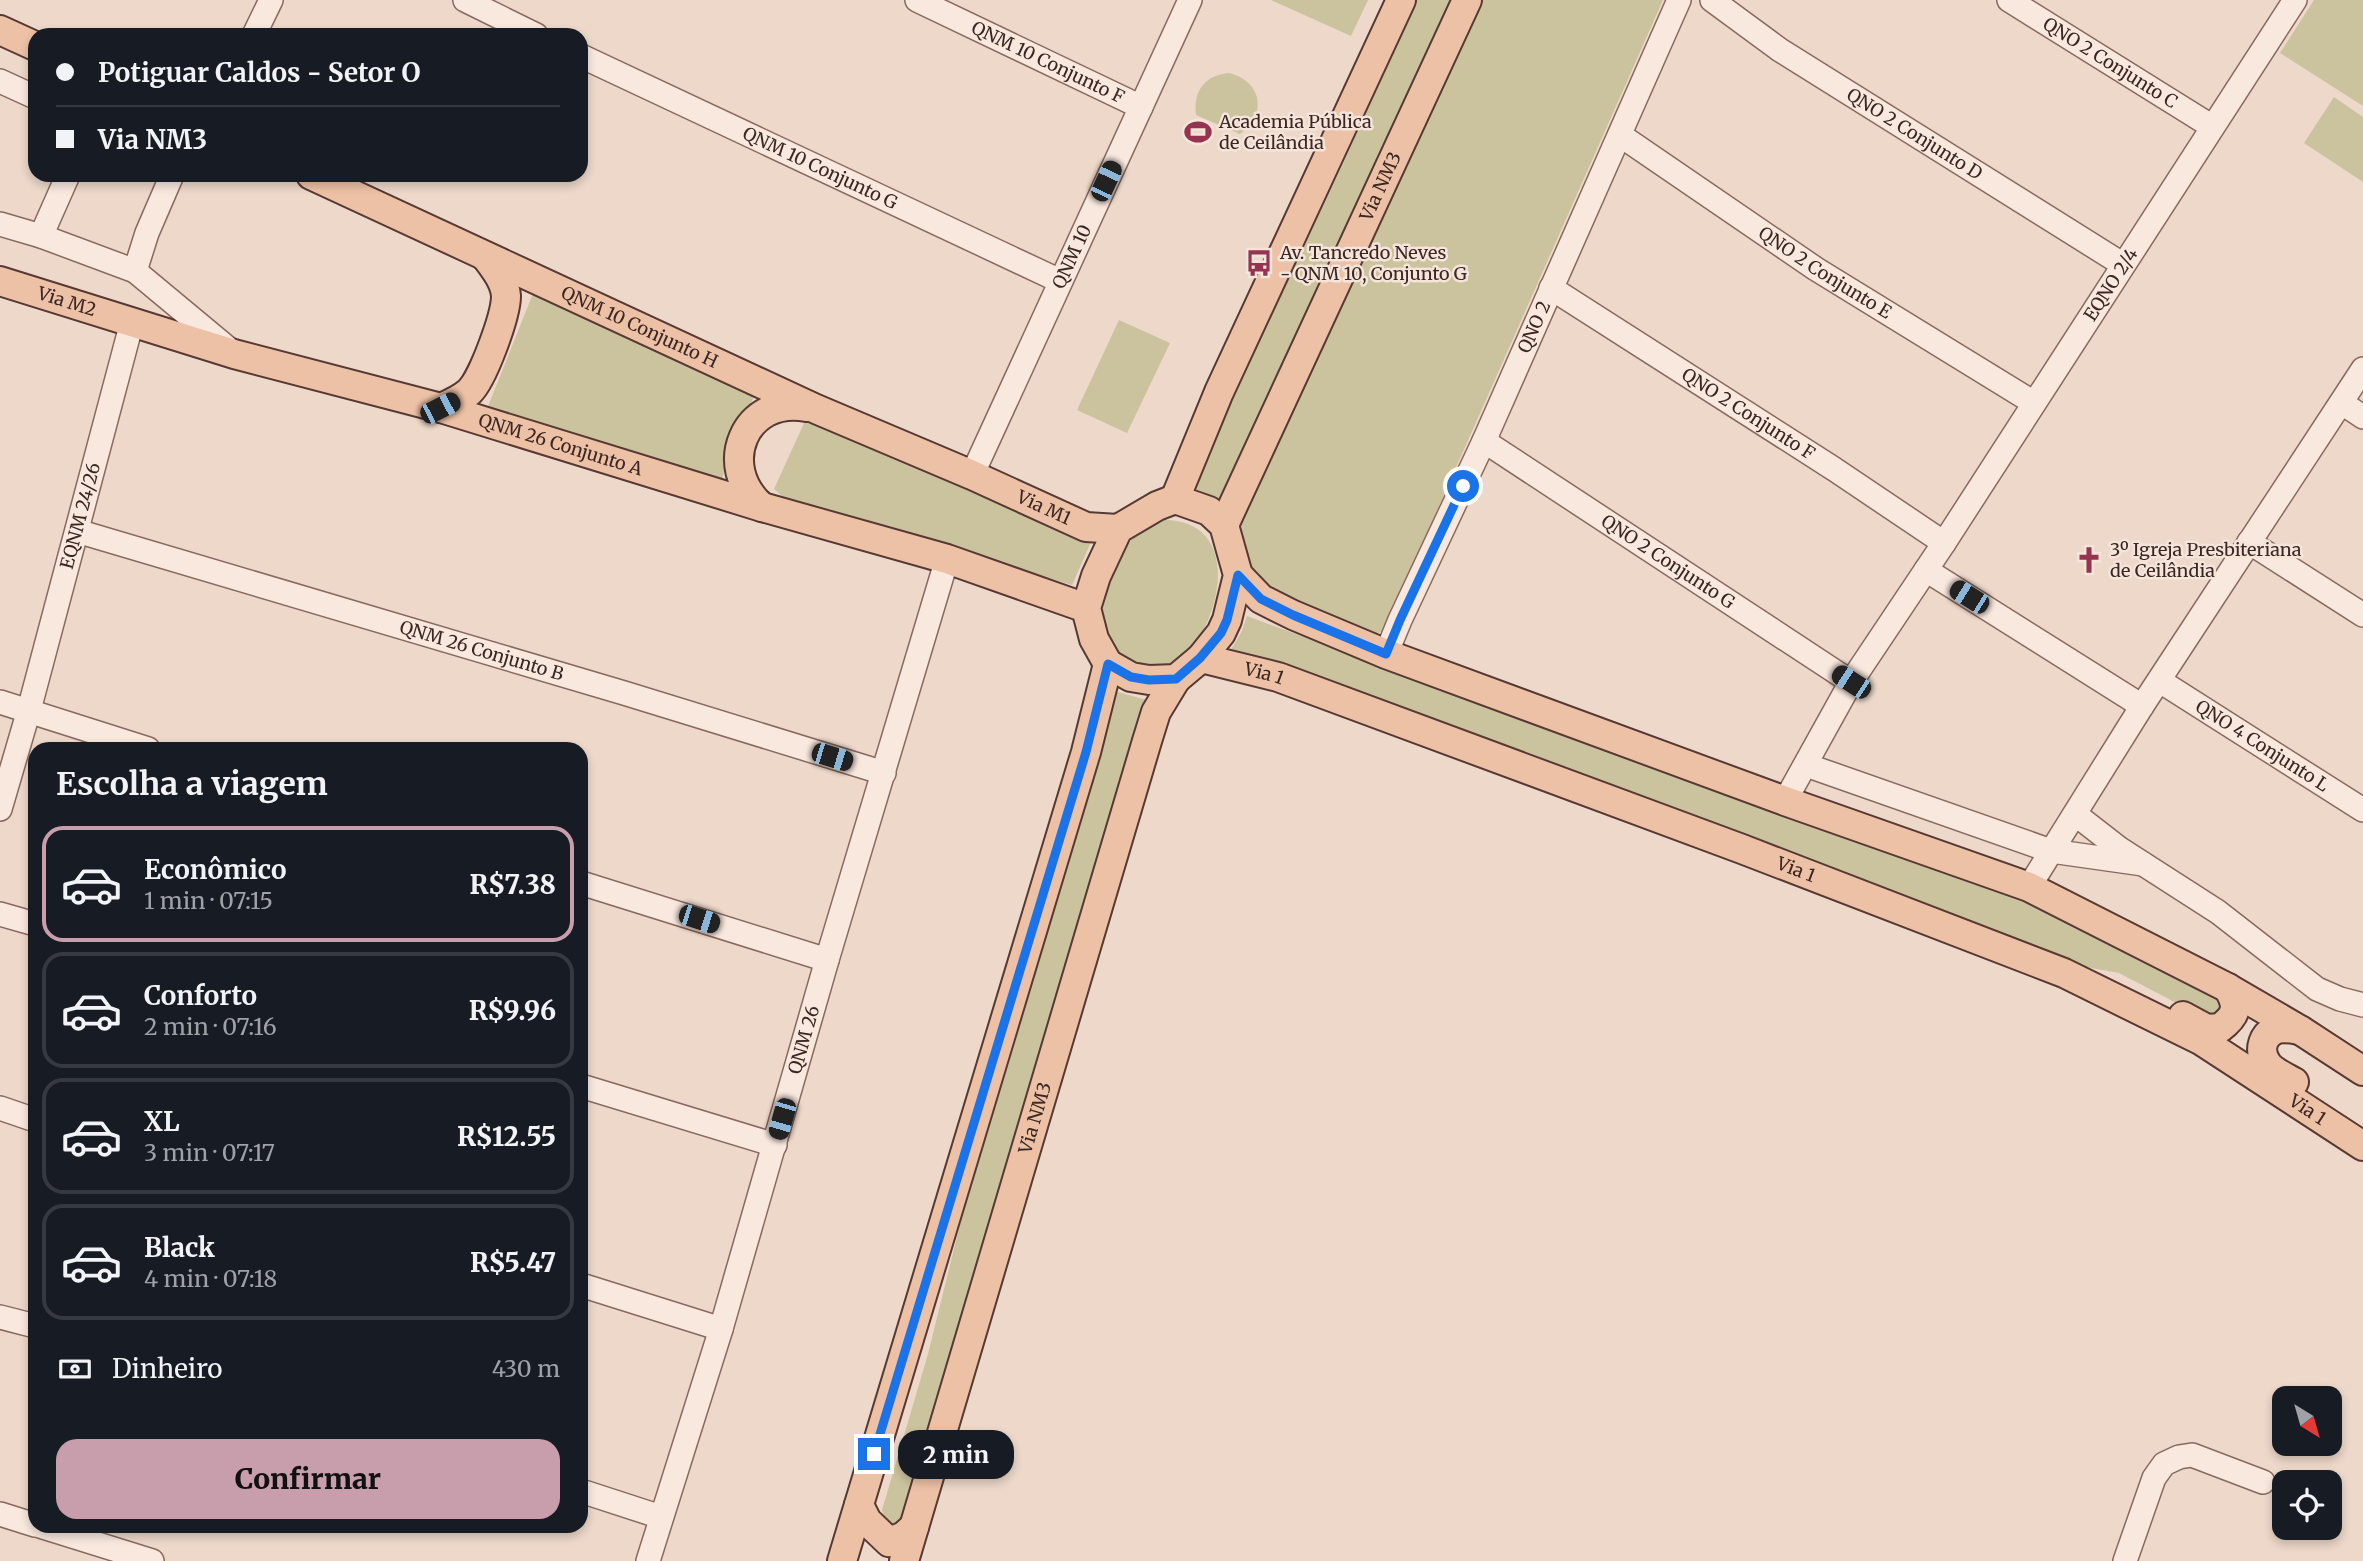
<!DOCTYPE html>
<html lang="pt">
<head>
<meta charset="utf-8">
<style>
	body { margin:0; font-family:Merriweather,serif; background:#20242c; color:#f1f3f6; height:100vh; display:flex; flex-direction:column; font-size:26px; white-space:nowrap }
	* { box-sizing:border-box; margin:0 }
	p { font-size:23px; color:#9ea1a6 }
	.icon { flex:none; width:38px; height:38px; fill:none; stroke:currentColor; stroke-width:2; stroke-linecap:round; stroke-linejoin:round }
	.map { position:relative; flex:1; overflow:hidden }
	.drawer { position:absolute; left:28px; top:742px; width:560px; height:791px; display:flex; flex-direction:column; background:#171b24; border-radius:21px; box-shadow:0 4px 10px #0003 }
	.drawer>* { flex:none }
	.top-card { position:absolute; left:28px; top:28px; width:560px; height:154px; border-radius:21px; box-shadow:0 4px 10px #0003; display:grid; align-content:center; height:154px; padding:0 28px; background:#171b24 }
	.needle { width:46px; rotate:143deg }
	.controls { position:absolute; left:2272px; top:1386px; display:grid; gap:14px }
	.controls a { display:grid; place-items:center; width:70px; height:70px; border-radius:14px; background:#171b24; box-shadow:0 4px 10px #0003; font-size:35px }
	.end { position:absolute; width:32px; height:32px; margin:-16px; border:9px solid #1a73e8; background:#fff; box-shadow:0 0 0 4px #fff }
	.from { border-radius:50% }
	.bubble { position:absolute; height:49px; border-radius:21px; background:#171b24; box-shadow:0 4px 10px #0003; font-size:23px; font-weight:800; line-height:49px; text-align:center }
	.car { position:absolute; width:21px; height:42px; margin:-21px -10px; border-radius:9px; box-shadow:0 0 5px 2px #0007; background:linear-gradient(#222 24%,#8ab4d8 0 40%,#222 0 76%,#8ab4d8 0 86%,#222 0) }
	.top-card b { display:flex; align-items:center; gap:24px; height:66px; font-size:26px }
	.top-card b+b { border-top:2px solid #363941 }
	.top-card i { width:18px; height:18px; background:#f1f3f6 }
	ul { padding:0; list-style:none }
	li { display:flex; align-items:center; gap:21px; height:116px; margin:0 14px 10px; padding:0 14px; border:4px solid #363941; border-radius:21px }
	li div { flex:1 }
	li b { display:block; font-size:26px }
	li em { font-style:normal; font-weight:800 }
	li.on { border-color:#c89dac }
	li>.icon { width:63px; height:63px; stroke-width:1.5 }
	h2 { padding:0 28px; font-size:32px; line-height:84px }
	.pay { display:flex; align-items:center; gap:18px; height:77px; padding:0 28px; font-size:26px }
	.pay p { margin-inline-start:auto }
	.button { display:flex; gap:14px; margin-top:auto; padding:14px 28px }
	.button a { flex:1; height:80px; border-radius:21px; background:#c89dac; color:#111; font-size:28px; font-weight:800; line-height:80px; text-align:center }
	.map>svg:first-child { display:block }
	.green { fill:#cbc29e }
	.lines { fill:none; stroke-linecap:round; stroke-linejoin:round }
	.minor-casing { stroke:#89695f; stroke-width:26 }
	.major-casing { stroke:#573933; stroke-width:32 }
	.minor { stroke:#f8e8de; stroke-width:23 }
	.major { stroke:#edc1a6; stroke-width:28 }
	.route { stroke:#1a73e8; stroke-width:9 }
	.labels { text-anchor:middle; stroke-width:5; stroke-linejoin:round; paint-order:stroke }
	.street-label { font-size:18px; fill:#3a2622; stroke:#f4e4da }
	.poi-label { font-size:18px; fill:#3a2622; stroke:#f4e4da; text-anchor:start }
</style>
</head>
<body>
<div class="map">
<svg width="2363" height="1561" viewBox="0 0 2363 1561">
	<rect width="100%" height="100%" fill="#edd8ca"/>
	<path class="green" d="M1271,0h97l-17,36z
		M1417,0h36l-231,503 -21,-12 -11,-3 152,-322z
		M1479,0h184l-271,612 -8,18 -9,5c-65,-22 -134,-30 -134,-114z
		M2314,0h49v106l-83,-53z
		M1229,73c34,9 38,41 11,61l-44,-19c-3,-24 9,-40 33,-42z
		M2334,97l29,20v65l-59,-39z
		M534,291l221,103 -34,87 -234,-72z
		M1119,320l51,23 -43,90 -50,-23z
		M805,421l286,121 -19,43 -284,-84 -14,-12z
		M1164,520c93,0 48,142 -4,149 -9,1 -22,-3 -32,-4 -6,-7 -18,-16 -22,-24 -18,-38 16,-113 58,-121z
		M1247,616l764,280 75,33 131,67 7,14 -17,9 -88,-46 -44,-8 -144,-59 -423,-157 -278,-98 11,-18z
		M1114,691l36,10 -249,820 -7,4 -8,-4 -4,-11 46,-156 48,-194z"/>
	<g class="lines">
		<defs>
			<g id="minor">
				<path d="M465,0l71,35"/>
				<path id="s1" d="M917,0l224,107"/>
				<path id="s2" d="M1712,0l68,50 342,214"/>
				<path id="s3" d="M2009,0l202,126"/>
				<path d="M254,35l17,-35"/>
				<path id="s4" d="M581,56l479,225"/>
				<path d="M0,81l35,16"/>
				<path id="s5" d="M1620,135l196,134 218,134"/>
				<path d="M0,224l41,12 94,35 95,79"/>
				<path d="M41,236l27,-61"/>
				<path d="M135,271l12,-38 25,-58"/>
				<path id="s6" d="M1551,288l283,181 110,74"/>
				<path d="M2342,403l21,14"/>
				<path id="s7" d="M1484,441l367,241"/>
				<path id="s8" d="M972,475l218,-475"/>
				<path id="s9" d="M77,531l547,162 260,80"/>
				<path d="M2249,542l114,73"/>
				<path d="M1926,570l216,136"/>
				<path id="s10" d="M1386,654l14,-34 84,-179 195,-441"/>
				<path id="s11" d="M2160,681l203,129"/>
				<path d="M0,702l148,47"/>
				<path d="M1806,765l245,86 92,13"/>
				<path id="s12" d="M1785,801l66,-119 93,-139 351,-543"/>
				<path id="s13" d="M0,809l29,-99 103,-388"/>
				<path d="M2075,814l45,35 98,63 99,77 23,10 23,6"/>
				<path d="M581,883l246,77"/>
				<path d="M2029,887l113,-181 221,-337"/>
				<path d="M0,914l35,10"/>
				<path d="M581,1086l194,59"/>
				<path d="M0,1108l35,12"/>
				<path d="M581,1285l140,44"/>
				<path d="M0,1317l35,9"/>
				<path d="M581,1491l80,26"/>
				<path d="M0,1514l35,11"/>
				<path d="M40,1526l112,35"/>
				<path id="s14" d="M648,1561l73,-232 106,-369 120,-401"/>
				<path d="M2125,1561l29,-83 10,-14 15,-7 13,-2 71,27"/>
			</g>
			<g id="major">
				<path d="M0,30l35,16"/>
				<path id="s15" d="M311,175l505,234 156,66 114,52 32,2"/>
				<path id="s16" d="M0,281l234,73 207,54 321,99 185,52 139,49"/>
				<path d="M441,408c9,-4 20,-9 28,-16 14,-13 37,-77 37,-96 -1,-15 -12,-28 -20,-39"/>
				<path d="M1175,499l44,-107 182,-392"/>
				<path d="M1175,499l34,12 15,14 14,50 -11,45 -6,13 -20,25 -25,21 -27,1 -18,-3 -23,-13 -14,-25 -8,-31 10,-32 22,-47 39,-23z"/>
				<path d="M762,507c-47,-41 -17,-112 45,-100"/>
				<path id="s17" d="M1224,525l243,-525"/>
				<path d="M1238,575l23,24 32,16 93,39 399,147 244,86 199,101 72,42 63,41"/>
				<path id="s18" d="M1201,658l77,19 464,172 322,124 138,68 161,105"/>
				<path d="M2183,1016l24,13 13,-1c17,-13 19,-21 8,-40"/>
				<path d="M2294,1082c-9,-5 -23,-11 -28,-20 -8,-13 -3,-28 11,-33 8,-2 16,0 23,1"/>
				<path d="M859,1505l8,16 22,21 15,-6 10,-9"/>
				<path d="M842,1561l244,-809 22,-88"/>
				<path id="s19" d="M904,1561l243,-820 9,-29 20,-33"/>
			</g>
		</defs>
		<use href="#minor" class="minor-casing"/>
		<use href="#major" class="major-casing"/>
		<use href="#minor" class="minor"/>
		<use href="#major" class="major"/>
	</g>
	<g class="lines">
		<path class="route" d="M874,1454l212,-702 22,-88 23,13 18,3 27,-1 24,-21 21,-25 6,-13 11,-45 23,24 32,16 93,39 14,-34 63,-134"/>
	</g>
	<defs>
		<symbol id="stadium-bare" viewBox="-9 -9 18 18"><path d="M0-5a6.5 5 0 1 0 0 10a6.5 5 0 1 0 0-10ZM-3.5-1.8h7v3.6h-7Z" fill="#953351" stroke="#f4e4da" stroke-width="2.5" paint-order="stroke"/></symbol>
		<symbol id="bus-bare" viewBox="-9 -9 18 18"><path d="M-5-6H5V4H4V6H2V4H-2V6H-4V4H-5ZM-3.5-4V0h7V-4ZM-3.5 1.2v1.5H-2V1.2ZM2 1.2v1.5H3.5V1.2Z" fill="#953351" stroke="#f4e4da" stroke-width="2.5" paint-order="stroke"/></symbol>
		<symbol id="church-bare" viewBox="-9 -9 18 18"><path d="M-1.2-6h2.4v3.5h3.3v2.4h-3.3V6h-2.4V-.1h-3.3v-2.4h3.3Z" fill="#953351" stroke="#f4e4da" stroke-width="2.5" paint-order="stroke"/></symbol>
	</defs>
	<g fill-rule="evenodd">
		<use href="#stadium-bare" x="1179" y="113" width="38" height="38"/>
		<use href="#bus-bare" x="1240" y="244" width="38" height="38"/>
		<use href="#church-bare" x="2070" y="541" width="38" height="38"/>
	</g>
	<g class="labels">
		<g class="street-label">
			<text dy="6" stroke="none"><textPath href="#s1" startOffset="145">QNM 10 Conjunto F</textPath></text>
			<text dy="6" stroke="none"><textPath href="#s3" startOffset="119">QNO 2 Conjunto C</textPath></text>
			<text dy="6" stroke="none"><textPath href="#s2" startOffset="243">QNO 2 Conjunto D</textPath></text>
			<text dy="6" stroke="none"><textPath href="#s4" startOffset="264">QNM 10 Conjunto G</textPath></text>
			<text dy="6" stroke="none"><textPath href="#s17" startOffset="373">Via NM3</textPath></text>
			<text dy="6" stroke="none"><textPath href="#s8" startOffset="240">QNM 10</textPath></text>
			<text dy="6" stroke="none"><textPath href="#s5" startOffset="247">QNO 2 Conjunto E</textPath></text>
			<text dy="6" stroke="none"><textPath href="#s12" startOffset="611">EQNO 2/4</textPath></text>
			<text dy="6" stroke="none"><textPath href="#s16" startOffset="70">Via M2</textPath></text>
			<text dy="6" stroke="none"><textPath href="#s15" startOffset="362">QNM 10 Conjunto H</textPath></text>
			<text dy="6" stroke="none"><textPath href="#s10" startOffset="359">QNO 2</textPath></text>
			<text dy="6" stroke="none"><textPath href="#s6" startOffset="234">QNO 2 Conjunto F</textPath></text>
			<text dy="6" stroke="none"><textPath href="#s16" startOffset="584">QNM 26 Conjunto A</textPath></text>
			<text dy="6" stroke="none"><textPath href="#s15" startOffset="805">Via M1</textPath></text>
			<text dy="6" stroke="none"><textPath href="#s13" startOffset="304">EQNM 24/26</textPath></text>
			<text dy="6" stroke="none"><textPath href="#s7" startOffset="220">QNO 2 Conjunto G</textPath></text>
			<text dy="6" stroke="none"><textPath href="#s9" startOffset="422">QNM 26 Conjunto B</textPath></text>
			<text dy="6" stroke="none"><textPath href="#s18" startOffset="65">Via 1</textPath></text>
			<text dy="6" stroke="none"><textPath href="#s11" startOffset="121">QNO 4 Conjunto L</textPath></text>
			<text dy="6" stroke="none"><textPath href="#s18" startOffset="632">Via 1</textPath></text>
			<text dy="6" stroke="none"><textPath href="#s14" startOffset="544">QNM 26</textPath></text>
			<text dy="6" stroke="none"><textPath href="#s18" startOffset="1199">Via 1</textPath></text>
			<text dy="6" stroke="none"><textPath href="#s19" startOffset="462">Via NM3</textPath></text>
		</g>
		<g class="poi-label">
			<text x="1219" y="128">Academia Pública<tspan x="1219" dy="21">de Ceilândia</tspan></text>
			<text x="1280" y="259">Av. Tancredo Neves<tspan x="1280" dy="21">- QNM 10, Conjunto G</tspan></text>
			<text x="2110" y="556">3º Igreja Presbiteriana<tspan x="2110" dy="21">de Ceilândia</tspan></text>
		</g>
	</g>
</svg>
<div class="controls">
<a><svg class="needle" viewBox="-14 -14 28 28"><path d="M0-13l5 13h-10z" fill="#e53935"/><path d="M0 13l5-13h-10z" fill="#9ea1a6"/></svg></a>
<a><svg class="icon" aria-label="locate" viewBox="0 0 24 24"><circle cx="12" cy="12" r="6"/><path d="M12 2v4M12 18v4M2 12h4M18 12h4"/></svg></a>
</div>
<i class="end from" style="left:1463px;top:486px"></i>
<i class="end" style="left:874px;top:1454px"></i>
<div class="bubble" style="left:898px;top:1430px;width:116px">2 min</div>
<i class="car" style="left:1106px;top:181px;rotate:25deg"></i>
<i class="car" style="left:440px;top:408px;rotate:63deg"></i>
<i class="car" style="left:1969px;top:597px;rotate:302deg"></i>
<i class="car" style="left:1851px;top:682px;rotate:303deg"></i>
<i class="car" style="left:832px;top:757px;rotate:107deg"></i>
<i class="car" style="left:699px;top:919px;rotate:108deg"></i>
<i class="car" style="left:782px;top:1119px;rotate:196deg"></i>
<div class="top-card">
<b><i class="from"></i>Potiguar Caldos - Setor O</b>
<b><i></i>Via NM3</b>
</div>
<section class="drawer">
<h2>Escolha a viagem</h2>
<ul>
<li class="on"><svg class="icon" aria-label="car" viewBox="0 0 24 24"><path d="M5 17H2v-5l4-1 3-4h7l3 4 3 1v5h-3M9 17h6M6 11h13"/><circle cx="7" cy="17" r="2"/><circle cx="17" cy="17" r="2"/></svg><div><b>Econômico</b><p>1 min · 07:15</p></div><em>R$7.38</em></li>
<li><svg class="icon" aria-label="car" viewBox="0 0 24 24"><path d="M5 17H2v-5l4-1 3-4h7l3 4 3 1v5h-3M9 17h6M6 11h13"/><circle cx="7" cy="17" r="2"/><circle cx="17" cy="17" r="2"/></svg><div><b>Conforto</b><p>2 min · 07:16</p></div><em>R$9.96</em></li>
<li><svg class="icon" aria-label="car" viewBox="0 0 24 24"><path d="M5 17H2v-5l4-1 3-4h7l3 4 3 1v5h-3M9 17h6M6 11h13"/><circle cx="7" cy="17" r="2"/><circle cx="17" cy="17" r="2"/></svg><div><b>XL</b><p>3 min · 07:17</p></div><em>R$12.55</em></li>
<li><svg class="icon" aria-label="car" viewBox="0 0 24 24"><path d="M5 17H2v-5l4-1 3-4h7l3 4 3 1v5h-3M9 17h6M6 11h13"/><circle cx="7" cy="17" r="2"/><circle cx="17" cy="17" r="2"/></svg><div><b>Black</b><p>4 min · 07:18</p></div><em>R$5.47</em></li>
</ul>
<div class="pay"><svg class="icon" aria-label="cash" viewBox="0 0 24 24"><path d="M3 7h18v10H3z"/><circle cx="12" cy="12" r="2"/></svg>Dinheiro<p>430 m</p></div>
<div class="button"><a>Confirmar</a></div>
</section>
</div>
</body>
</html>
